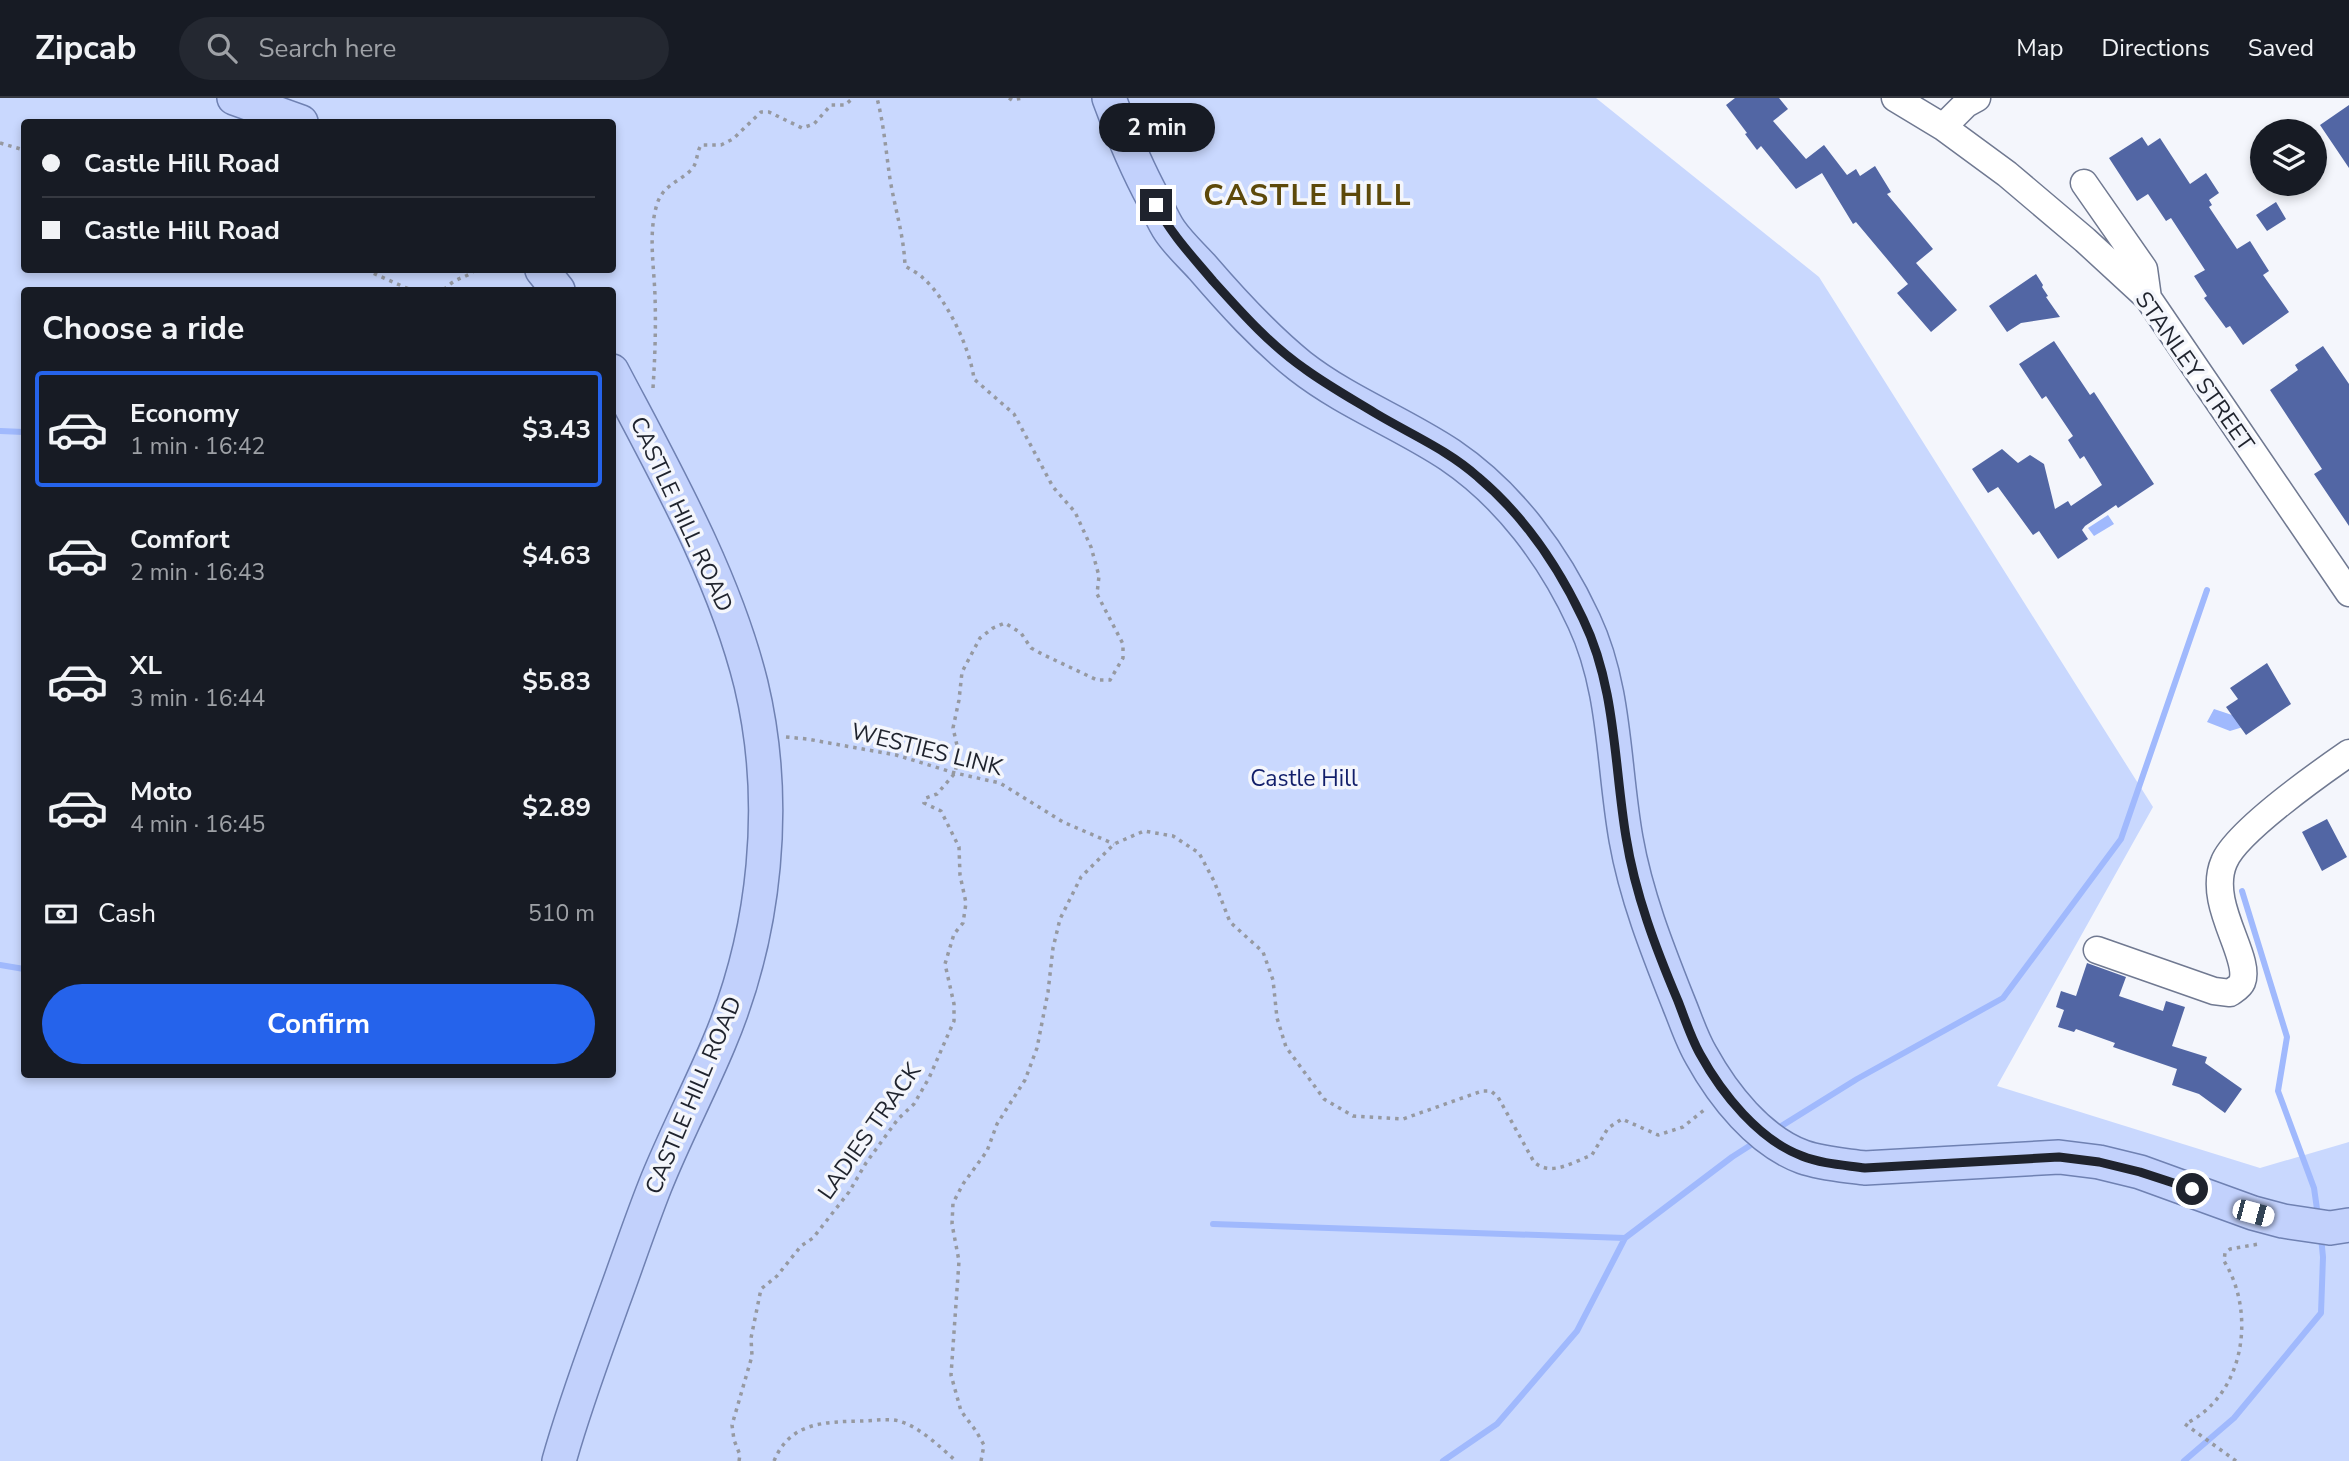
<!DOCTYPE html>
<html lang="en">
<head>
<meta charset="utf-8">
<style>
	body { margin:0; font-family:"Nunito Sans",sans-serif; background:#242831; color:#f1f3f6; height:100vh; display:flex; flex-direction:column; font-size:26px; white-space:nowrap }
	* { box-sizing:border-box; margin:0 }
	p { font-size:23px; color:#9ea1a6 }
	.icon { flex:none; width:38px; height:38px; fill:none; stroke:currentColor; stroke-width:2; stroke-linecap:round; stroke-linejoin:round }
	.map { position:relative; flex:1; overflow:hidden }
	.panel { position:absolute; left:21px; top:189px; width:595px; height:791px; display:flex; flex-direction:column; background:#171b24; border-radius:7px; box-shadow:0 4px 10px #0003 }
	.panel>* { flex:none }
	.top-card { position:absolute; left:21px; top:21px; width:595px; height:154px; border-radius:7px; box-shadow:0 4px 10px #0003; display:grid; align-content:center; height:154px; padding:0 21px; background:#171b24 }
	.fabs { position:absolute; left:2250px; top:21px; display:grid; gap:14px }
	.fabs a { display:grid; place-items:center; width:77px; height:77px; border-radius:50%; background:#171b24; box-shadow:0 4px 10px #0003; font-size:35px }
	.end { position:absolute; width:32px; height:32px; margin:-16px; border:9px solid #1f232d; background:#fff; box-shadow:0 0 0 4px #fff }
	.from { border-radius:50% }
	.bubble { position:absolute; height:49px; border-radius:24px; background:#171b24; box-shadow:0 4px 10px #0003; font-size:23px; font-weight:700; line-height:49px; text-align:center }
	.car { position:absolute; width:21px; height:42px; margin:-21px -10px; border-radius:9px; box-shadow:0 0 5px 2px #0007; background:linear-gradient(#fff 24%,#345 0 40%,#fff 0 76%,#345 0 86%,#fff 0) }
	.top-card b { display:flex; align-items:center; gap:24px; height:66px; font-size:26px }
	.top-card b+b { border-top:2px solid #363941 }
	.top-card i { width:18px; height:18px; background:#f1f3f6 }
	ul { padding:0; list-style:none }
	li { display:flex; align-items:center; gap:21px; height:116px; margin:0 14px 10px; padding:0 7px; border:4px solid transparent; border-radius:7px }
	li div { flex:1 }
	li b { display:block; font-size:26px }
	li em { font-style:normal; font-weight:700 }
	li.current { border-color:#2563eb }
	li>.icon { width:63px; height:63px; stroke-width:1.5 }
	h2 { padding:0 21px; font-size:32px; line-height:84px }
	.pay { display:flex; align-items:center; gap:18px; height:77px; padding:0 21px; font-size:26px }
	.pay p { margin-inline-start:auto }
	.action { display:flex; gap:14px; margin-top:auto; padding:14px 21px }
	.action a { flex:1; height:80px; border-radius:42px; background:#2563eb; color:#fff; font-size:28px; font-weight:700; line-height:80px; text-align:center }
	header { display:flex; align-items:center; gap:42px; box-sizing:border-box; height:98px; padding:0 35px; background:#171b24; border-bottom:2px solid #363941 }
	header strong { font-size:33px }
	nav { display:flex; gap:38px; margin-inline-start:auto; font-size:24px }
	.search { width:490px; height:63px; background:#242831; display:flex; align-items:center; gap:18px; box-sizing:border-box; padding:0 24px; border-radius:38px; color:#9ea1a6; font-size:26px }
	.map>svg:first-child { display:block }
	.green { fill:#c9d8fe; fill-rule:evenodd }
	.forest { fill:#a0b9fd }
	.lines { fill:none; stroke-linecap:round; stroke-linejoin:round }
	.stream { stroke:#a0b9fd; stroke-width:6 }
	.building { fill:#5266a4 }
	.minor-casing { stroke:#707991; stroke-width:29 }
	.major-casing { stroke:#6f81b2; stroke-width:36 }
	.path { stroke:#9699a1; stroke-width:3.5; stroke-dasharray:3.5 5; stroke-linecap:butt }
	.minor { stroke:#fff; stroke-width:26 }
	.major { stroke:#c2d1fc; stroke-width:33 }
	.route { stroke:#1f232d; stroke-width:9 }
	.labels { text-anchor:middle; stroke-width:7; stroke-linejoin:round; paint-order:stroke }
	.street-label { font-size:23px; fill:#1f232d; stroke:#f4f6fc }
	.park-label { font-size:23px; fill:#121f6a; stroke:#f4f6fc }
	.district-label { font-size:30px; font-weight:bold; letter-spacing:2px; fill:#5d490a; stroke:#f4f6fc }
</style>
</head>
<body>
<header>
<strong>Zipcab</strong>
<div class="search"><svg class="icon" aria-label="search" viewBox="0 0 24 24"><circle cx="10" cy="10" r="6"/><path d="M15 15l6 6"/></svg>Search here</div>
<nav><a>Map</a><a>Directions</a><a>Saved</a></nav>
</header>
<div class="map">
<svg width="2349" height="1363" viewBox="0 0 2349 1363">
	<rect width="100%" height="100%" fill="#f4f6fc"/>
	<path class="green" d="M0,0h1596l223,179 334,530 -156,279 263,82 89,-26v319h-2349zM24,24h588v148h-588zM24,192h588v784h-588z"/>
	<path class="forest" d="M2108,417l6,9 -20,12 -6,-8z
		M2214,611l21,7 8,11 -13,4 -23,-9z"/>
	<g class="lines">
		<path class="stream" d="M0,333l24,1
			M2242,793l45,146 -9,54 36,97 4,28
			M0,867l24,4
			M1775,1032l82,-51 146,-81 118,-159 86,-249
			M1213,1126l412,14
			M1443,1363l54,-37 80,-93 48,-93 107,-81 25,-16
			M2184,1363l50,-43 87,-105 2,-56 -2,-20"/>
	</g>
	<path class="building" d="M1735,0h44l9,11 -15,12 33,38 18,-14 23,30 9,-6 4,7 15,-10 16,26 -4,2 46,55 -17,14 41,47 -26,22 -34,-39 11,-9 -52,-62 -3,2 -31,-51 -26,16 -35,-43 -4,4 -12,-16 2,-1 -21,-28z
		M2349,7v63l-29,-43z
		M2142,39l6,9 12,-8 30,46 16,-11 13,20 -10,7 3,5 -3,2 28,42 13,-8 19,30 -6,4 26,37 -46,33 -13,-19 -4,2 -22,-30 3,-2 -13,-20 11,-6 -34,-52 -5,3 -18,-27 -11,7 -28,-43z
		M2276,104l10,17 -19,12 -11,-16z
		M2036,176l7,11 -1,2 6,9 -2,1 14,20 -39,6 -14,9 -18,-26z
		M2054,243l36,54 4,-3 60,92 -36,24 -2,-3 -31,21 -3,4 6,9 -30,20 -19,-28 -6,4 -35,-48 -10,6 -16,-24 30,-20 16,14 12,-8 14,9 11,45 13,-8 3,5 31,-21 -18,-29 -4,3 -12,-19 5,-4 -27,-40 -4,3 -23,-35z
		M2323,248l26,38v142l-35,-52 8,-5 -52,-79 28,-20 -3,-5z
		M2267,565l24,41 -45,31 -20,-28 12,-8 -8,-11z
		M2327,721l20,38 -25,14 -20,-39z
		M2087,865l39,14 -7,19 44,15 3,-10 19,6 -13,39 35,11 -2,6 37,26 -17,24 -26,-19 -27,-9 5,-16 -64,-22 2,-4 -39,-14 -2,3 -16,-5 6,-17 -8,-3 5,-16 15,5z"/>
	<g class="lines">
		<defs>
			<path id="minor" d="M1895,0l48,29 64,47 78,66 63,58 201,295
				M1943,29l23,-23 11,-6
				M2084,85l60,86 4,29
				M2097,852l117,41 16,2c4,-3 10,-6 12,-11 10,-25 -36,-78 -18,-120 12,-30 96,-89 125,-109"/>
			<path id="major" d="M234,0l67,24
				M1109,0c13,35 27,69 45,102 5,10 9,21 16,31 9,13 21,24 32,36 31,36 62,70 98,99 46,36 102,57 150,89 59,40 104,101 134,166 32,68 29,145 42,218 10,57 32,112 53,165 7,17 13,36 22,51 22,40 58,86 102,102 20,7 41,8 62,11l194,-11 40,5 41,10 113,41 30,8 47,7 19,-3
				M542,172l16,20
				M559,1363c15,-54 35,-107 54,-160 14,-38 27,-77 42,-115 19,-48 44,-95 64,-143 47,-111 60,-242 32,-359 -27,-109 -87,-214 -139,-313"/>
		</defs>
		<use href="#minor" class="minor-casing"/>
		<use href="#major" class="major-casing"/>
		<path class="path" d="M1009,0l3,2 11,-2
			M0,45l24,7
			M366,172l45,20
			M444,192c11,-13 21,-11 31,-20
			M653,290c2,-31 3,-61 2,-92 -1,-31 -7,-62 2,-92 6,-19 22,-22 34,-34 7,-7 5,-17 10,-25h20l12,-6 28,-27h8l33,16 12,-4 17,-19h14l8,-7
			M786,639l21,2 89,16 59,18 45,10 63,39 51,22
			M739,1363l1,-6 -6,-15 -2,-15 20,-69 -1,-18 10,-49 16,-13 24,-30 12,-8 36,-46 17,-29 32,-44 16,-15 15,-26 25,-57v-17l-9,-40 9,-30 9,-11 3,-20 -6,-28 -1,-28 -18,-36 -17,-8 2,-5 11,-4 18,-21 4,-19 -6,-26 6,-28 3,-28 18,-34 13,-10 12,-5 16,10 10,15 11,6 55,26h13l13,-22v-14l-26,-50 2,-18 -8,-29 -16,-35 -22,-25 -39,-73 -40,-35c-4,-31 -27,-80 -51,-101 -5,-5 -12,-8 -18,-12 -1,-30 -10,-57 -15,-87 -4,-27 -6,-54 -13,-81
			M774,1363c16,-39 50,-39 87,-40 11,0 26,-3 38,0 21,6 41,26 57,40
			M981,1363l3,-16 -8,-14 -15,-20 -10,-36 8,-114 -7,-37 1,-21 10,-19 24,-33 10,-27 28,-44 12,-32 11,-56 5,-44 7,-29 21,-42 33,-33 30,-13 29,5 26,17 15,28 16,41 33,30 10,28 4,38 9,29 38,52 29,17 50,3 79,-28h9l7,6 36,65c17,15 39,0 58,-7l16,-27 14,-9 36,16 25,-8 21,-17
			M2236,1363l-51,-37c59,-28 72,-110 39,-163l1,-8 5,-4 29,-5"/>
		<use href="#minor" class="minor"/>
		<use href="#major" class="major"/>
	</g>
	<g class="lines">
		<path class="route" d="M1156,107c15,29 36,51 57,76 28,31 57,64 92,88 22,16 47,30 70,44 35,21 73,37 103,64 45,38 80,89 105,142 33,68 31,146 43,218 9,57 30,112 52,164 7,18 13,37 22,53 22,40 59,86 102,102 20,8 42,9 63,12l194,-11 40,5 41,10 52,17"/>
	</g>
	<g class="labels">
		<g class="street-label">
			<text transform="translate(2195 273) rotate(55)" y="8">STANLEY STREET</text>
			<text transform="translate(682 416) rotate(65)" y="8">CASTLE HILL ROAD</text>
			<text transform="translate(927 651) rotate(14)" y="8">WESTIES LINK</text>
			<text transform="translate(693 997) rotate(-67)" y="8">CASTLE HILL ROAD</text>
			<text transform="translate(869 1033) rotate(-55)" y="8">LADIES TRACK</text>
		</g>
		<g class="park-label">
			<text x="1304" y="688">Castle Hill</text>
		</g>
		<g class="district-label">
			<text x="1308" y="107">CASTLE HILL</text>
		</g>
	</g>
</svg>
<div class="fabs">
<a><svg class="icon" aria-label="layers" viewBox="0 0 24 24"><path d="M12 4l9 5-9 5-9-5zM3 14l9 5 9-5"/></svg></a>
</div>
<i class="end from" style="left:2192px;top:1091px"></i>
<i class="end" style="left:1156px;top:107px"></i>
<div class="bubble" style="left:1099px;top:5px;width:116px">2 min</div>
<i class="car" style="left:2253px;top:1115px;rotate:105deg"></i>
<div class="top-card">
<b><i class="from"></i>Castle Hill Road</b>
<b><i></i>Castle Hill Road</b>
</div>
<section class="panel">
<h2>Choose a ride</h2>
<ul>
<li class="current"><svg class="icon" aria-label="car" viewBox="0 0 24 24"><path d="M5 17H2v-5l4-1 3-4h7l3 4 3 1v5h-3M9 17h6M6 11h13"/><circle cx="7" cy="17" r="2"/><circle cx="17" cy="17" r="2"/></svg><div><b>Economy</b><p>1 min · 16:42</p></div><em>$3.43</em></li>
<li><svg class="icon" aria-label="car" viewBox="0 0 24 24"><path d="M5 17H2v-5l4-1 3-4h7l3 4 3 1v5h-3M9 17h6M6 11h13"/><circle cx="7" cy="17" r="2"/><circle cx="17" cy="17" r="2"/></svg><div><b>Comfort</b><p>2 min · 16:43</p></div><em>$4.63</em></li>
<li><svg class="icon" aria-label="car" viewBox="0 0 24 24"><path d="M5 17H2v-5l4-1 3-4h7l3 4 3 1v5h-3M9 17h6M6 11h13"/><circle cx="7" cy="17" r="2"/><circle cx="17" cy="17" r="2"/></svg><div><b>XL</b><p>3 min · 16:44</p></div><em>$5.83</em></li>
<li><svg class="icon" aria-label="car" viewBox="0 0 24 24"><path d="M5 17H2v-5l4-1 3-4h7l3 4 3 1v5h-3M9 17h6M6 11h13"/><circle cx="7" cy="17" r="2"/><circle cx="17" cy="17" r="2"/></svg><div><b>Moto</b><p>4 min · 16:45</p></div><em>$2.89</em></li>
</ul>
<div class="pay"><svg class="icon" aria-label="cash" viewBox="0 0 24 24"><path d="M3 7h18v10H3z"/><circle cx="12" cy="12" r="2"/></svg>Cash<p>510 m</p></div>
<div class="action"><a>Confirm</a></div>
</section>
</div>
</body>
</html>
